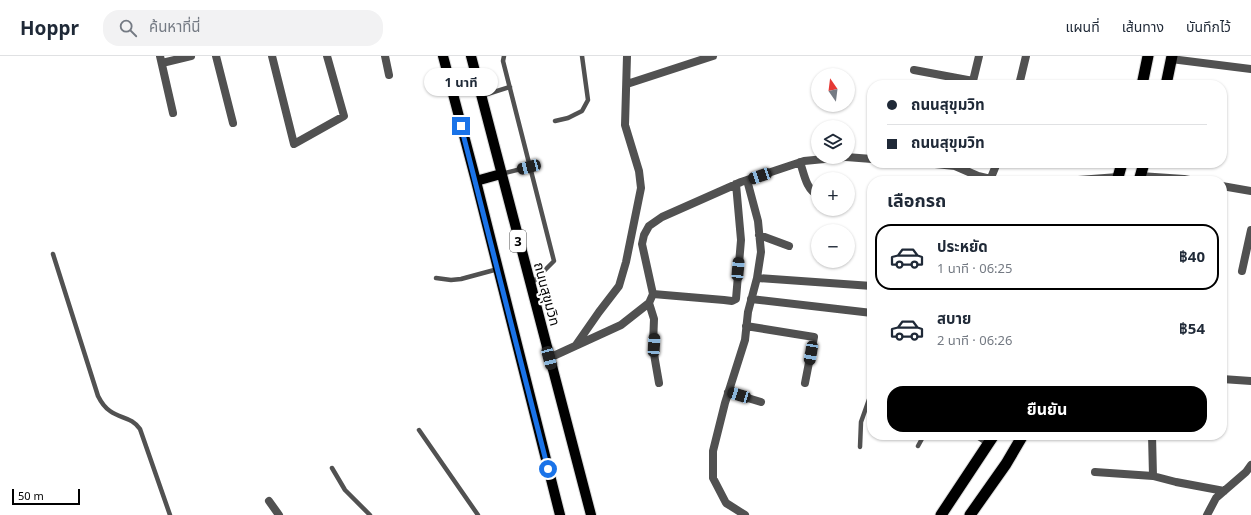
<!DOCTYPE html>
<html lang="th">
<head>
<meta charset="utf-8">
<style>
	body { margin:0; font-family:"Noto Sans","Noto Sans Thai",sans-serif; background:#f2f2f3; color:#1f2937; height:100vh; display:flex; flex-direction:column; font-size:15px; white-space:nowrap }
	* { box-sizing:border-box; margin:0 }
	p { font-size:13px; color:#747a83 }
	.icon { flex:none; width:22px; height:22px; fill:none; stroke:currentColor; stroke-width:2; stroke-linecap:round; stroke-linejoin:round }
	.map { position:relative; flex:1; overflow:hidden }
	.sheet { position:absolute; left:867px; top:120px; width:360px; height:264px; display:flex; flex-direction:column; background:#fff; border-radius:16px; box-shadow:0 1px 3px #0004 }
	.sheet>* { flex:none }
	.guide { position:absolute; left:867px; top:24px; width:360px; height:88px; border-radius:16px; box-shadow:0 1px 3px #0004; display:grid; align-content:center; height:88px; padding:0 20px; background:#fff }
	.needle { width:26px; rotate:346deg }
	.controls { position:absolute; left:811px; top:12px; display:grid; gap:8px }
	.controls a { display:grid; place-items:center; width:44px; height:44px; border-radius:50%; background:#fff; box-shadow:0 1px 3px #0004; font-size:20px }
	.scale { position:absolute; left:12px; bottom:10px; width:68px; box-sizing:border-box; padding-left:4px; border:2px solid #000; border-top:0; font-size:11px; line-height:14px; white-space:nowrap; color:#000; -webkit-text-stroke:3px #fff; paint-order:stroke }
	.end { position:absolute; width:18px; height:18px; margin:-9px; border:5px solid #1a73e8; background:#fff; box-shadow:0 0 0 2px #fff }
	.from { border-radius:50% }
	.bubble { position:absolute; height:28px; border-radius:14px; background:#fff; box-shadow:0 1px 3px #0004; font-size:13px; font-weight:700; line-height:28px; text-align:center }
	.car { position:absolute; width:12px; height:24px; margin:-12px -6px; border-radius:5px; box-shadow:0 0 3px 1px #0007; background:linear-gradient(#222 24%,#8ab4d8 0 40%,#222 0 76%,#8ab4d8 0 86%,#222 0) }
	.guide b { display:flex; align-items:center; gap:14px; height:38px; font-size:15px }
	.guide b+b { border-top:1px solid #e0e1e3 }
	.guide i { width:10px; height:10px; background:#1f2937 }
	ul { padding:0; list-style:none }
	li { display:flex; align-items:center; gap:12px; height:66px; margin:0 8px 6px; padding:0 12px; border:2px solid transparent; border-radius:16px }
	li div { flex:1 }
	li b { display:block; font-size:15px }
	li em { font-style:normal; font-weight:700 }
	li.active { border-color:#000 }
	li>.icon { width:36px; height:36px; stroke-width:1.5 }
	h2 { padding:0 20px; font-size:18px; line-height:48px }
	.cta { display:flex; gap:8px; margin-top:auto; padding:8px 20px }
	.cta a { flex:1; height:46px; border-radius:16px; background:#000; color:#fff; font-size:16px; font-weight:700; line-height:46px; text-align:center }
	header { display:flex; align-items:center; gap:24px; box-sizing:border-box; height:56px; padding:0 20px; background:#fff; border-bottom:1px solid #e0e1e3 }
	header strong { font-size:19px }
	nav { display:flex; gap:22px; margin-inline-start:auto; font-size:14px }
	.search { width:280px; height:36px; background:#f2f2f3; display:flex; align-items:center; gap:10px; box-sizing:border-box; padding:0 14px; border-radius:16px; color:#747a83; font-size:15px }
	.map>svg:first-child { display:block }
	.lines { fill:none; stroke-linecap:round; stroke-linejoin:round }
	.primary-casing { stroke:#dbdbdb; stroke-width:12 }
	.trunk-casing { stroke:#dbdbdb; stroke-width:13 }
	.service { stroke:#515151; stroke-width:4.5 }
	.minor { stroke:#515151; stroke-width:8 }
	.primary { stroke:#000; stroke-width:10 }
	.trunk { stroke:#000; stroke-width:11 }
	.route { stroke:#1a73e8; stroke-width:5 }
	.labels { text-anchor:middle; stroke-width:4; stroke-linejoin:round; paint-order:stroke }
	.shield { fill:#fff; stroke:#4c4c4c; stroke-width:1 }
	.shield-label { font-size:13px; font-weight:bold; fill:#000 }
	.street-label { font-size:14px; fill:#000; stroke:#fff }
</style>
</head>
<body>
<header>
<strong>Hoppr</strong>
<div class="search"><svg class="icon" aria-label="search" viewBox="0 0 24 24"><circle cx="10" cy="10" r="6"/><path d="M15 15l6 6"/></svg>ค้นหาที่นี่</div>
<nav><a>แผนที่</a><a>เส้นทาง</a><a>บันทึกไว้</a></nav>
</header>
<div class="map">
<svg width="1251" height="459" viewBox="0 0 1251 459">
	<rect width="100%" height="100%" fill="#fff"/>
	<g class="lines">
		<defs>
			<path id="primary" d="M443,0l33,125 84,334
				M471,0l120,459
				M476,125l25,-7"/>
			<path id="trunk" d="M1142,29l6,-29
				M1166,29l6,-29
				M1117,125l5,-18
				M1139,125l5,-18
				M941,459l53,-80
				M970,459l36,-51 17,-29"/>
		</defs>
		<use href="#primary" class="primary-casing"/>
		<use href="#trunk" class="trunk-casing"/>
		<path class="service" d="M504,0l-1,5 51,200 -23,23
			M481,40l29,-9
			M555,65l13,-3 14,-7 6,-11 -6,-44
			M501,118l28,-7
			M53,198l45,142c3,6 6,11 12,15 11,8 22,6 30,18l30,86
			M436,222l15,2 10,-1 37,-10
			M419,374l59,85
			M974,379l14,9
			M918,390l6,-11
			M860,391l1,-25 11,-31
			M332,412l13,22 25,25"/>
		<path class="minor" d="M160,0l13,57
			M216,0l17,67
			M272,0l22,88 50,-28 -17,-60
			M385,0l4,19
			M1171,3l80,10
			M162,7l29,-7
			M914,14l59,11
			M627,28l86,-28
			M972,29l7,-29
			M1019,29l7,-29
			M846,101l26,2
			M800,106c4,11 6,28 18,33
			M925,107l30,3 23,10 21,5
			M1140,120l44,3 11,2
			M990,124l7,-17
			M1065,125l53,-4
			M1222,130l29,5
			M759,179l30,11
			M1242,215l9,-41
			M757,222l115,8
			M653,238l71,6 8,1 4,-2 5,-59 -5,-56
			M751,243l121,14
			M649,247l5,16 -1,26 2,15 4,23
			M746,270l68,11 -9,46
			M576,289l23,-33 20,-26 7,-24 15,-74 -2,-17 -14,-46 2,-69
			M549,302l72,-33 28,-22 4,-9 -11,-50 2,-9 5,-9 13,-9 79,-35 63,-21 41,-4
			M1222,323l29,2
			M728,336l33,10
			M1152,379l1,41
			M1095,416l58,4 23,6 48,9
			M269,445l10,14
			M745,459l-19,-12 -13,-25v-27l12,-48 20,-63 3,-28 9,-34 4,-26 -3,-31 -11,-41
			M1207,459l9,-17 30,-26 5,-7"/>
		<use href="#primary" class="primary"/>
		<use href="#trunk" class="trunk"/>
	</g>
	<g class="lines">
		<path class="route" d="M461,70l87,343"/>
	</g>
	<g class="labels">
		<rect class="shield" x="510" y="174" width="16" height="22" rx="3"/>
		<g class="shield-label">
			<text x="518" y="190">3</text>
		</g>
		<g class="street-label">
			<text transform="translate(547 238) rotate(75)" y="5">ถนนสุขุมวิท</text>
		</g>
	</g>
</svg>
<div class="controls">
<a><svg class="needle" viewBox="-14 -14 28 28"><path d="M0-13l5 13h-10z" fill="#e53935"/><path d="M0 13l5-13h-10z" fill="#747a83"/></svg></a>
<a><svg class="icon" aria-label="layers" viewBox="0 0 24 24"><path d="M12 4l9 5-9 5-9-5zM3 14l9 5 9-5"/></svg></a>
<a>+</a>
<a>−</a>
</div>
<div class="scale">50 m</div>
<i class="end from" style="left:548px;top:413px"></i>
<i class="end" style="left:461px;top:70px"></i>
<div class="bubble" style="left:424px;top:12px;width:74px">1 นาที</div>
<i class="car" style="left:529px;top:111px;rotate:255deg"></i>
<i class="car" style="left:760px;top:120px;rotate:251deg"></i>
<i class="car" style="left:738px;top:213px;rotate:5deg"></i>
<i class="car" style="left:654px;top:289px;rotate:3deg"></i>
<i class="car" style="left:811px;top:297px;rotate:190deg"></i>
<i class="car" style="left:549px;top:302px;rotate:165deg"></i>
<i class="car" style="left:739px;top:339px;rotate:287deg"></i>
<div class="guide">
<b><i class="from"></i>ถนนสุขุมวิท</b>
<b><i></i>ถนนสุขุมวิท</b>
</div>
<section class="sheet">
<h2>เลือกรถ</h2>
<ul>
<li class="active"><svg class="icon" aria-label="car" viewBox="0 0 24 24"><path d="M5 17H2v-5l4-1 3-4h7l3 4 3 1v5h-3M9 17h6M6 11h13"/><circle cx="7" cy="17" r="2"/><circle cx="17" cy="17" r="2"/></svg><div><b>ประหยัด</b><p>1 นาที · 06:25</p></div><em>฿40</em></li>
<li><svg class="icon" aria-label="car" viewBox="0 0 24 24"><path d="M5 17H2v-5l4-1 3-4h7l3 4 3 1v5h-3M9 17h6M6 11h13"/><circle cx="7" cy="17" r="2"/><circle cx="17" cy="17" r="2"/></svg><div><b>สบาย</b><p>2 นาที · 06:26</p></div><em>฿54</em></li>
</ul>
<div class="cta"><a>ยืนยัน</a></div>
</section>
</div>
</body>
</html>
